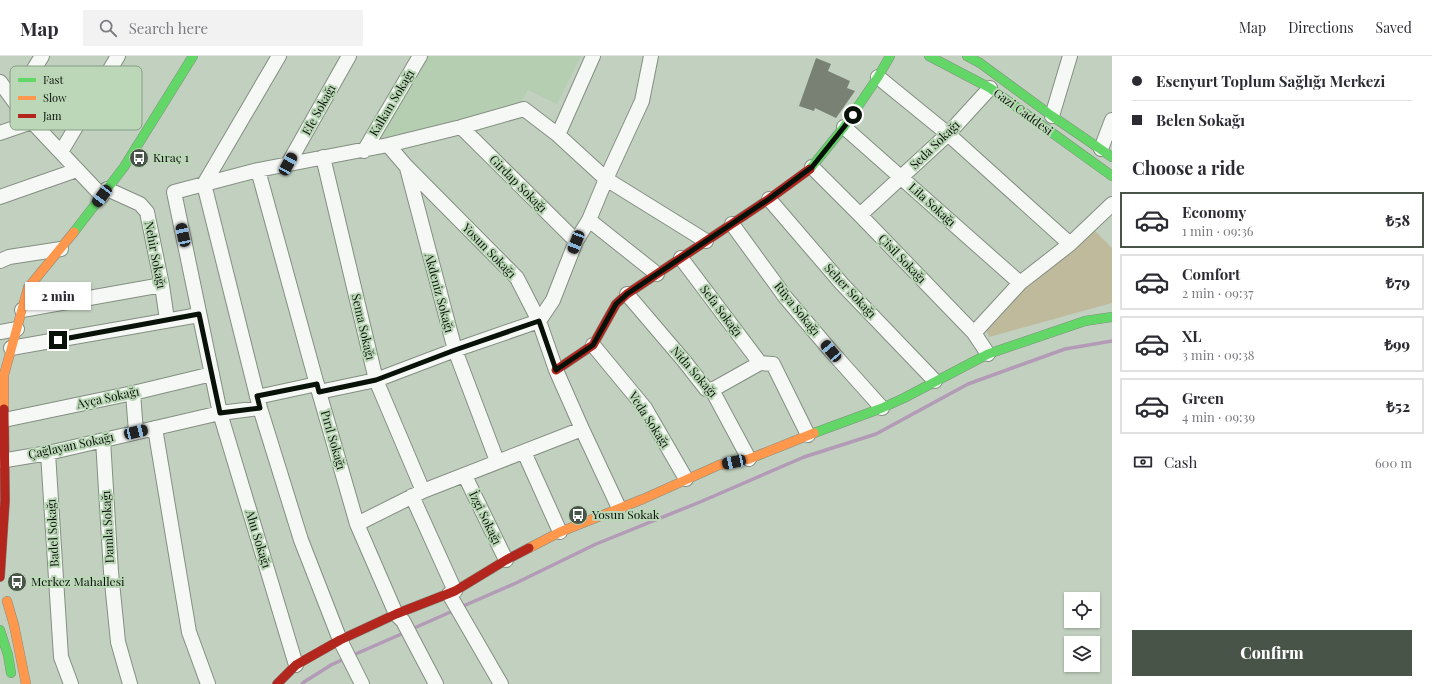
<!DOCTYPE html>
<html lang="en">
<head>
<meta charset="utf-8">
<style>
	body { margin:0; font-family:"Playfair Display",serif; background:#f2f2f3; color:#2b2b33; height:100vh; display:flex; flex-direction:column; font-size:15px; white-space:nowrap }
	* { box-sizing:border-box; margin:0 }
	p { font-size:13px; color:#7c7c81 }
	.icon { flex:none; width:22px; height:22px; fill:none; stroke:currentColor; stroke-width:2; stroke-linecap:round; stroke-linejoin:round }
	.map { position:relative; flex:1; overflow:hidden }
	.drawer { display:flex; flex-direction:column; background:#fff; width:320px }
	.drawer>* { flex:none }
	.top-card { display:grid; align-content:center; height:88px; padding:0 20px; background:#fff }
	.buttons { position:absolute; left:1064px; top:536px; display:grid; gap:8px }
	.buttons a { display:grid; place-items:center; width:36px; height:36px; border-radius:0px; background:#fff; box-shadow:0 1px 3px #0004; font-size:20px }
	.end { position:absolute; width:18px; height:18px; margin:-9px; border:5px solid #091208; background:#fff; box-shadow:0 0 0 2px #fff }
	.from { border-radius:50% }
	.bubble { position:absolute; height:28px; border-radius:0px; background:#fff; box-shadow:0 1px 3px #0004; font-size:13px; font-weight:800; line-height:28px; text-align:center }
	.car { position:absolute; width:12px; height:24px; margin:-12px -6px; border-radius:5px; box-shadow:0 0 3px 1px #0007; background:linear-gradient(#222 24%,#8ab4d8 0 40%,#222 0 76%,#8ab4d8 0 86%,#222 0) }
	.top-card b { display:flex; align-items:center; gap:14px; height:38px; font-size:15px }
	.top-card b+b { border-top:1px solid #e1e1e2 }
	.top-card i { width:10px; height:10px; background:#2b2b33 }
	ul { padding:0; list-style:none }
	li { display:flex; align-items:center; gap:12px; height:56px; margin:0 8px 6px; padding:0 12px; border:2px solid #e1e1e2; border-radius:0px }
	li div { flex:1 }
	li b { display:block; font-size:15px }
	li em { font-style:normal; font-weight:800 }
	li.on { border-color:#495448 }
	li>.icon { width:36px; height:36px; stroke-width:1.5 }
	h2 { padding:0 20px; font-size:18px; line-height:48px }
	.pay { display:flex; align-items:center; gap:10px; height:44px; padding:0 20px; font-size:15px }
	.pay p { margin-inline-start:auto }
	.cta { display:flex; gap:8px; margin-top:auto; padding:8px 20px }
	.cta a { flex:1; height:46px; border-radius:0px; background:#495448; color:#fff; font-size:16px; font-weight:800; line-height:46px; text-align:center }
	header { display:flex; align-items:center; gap:24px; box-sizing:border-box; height:56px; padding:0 20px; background:#fff; border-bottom:1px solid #e1e1e2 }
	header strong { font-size:19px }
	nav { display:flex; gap:22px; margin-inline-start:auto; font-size:14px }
	.search { width:280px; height:36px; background:#f2f2f3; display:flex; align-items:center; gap:10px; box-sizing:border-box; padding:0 14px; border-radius:0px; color:#7c7c81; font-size:15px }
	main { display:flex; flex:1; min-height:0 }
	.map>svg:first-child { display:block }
	.built { fill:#b5ceb2 }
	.green { fill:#bfba9c }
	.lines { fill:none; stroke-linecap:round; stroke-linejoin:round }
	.stream { stroke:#b39ab7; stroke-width:3.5 }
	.building { fill:#788173 }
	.street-casing { stroke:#848f82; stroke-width:16 }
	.fast-casing { stroke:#848f82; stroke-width:10 }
	.slow-casing { stroke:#848f82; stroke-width:10 }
	.jam-casing { stroke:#848f82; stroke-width:10 }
	.street { stroke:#f6f8f5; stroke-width:14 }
	.fast { stroke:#63d668; stroke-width:9 }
	.slow { stroke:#ff974d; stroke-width:9 }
	.jam { stroke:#b3261e; stroke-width:9 }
	.route { stroke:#091208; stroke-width:5 }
	.labels { text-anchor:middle; stroke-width:4; stroke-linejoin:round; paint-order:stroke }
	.street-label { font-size:12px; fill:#091208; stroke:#bcd7b8 }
	.poi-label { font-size:12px; fill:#091208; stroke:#bcd7b8; text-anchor:start }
	.key { fill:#bcd7b8; stroke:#869c83; stroke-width:1 }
	.key-label { font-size:11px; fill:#091208 }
</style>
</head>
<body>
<header>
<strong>Map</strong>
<div class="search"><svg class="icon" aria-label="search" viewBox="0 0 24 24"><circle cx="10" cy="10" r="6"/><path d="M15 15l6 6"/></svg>Search here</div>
<nav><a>Map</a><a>Directions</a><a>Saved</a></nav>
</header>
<main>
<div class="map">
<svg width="1112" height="628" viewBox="0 0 1112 628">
	<rect width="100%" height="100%" fill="#c1d0bf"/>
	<path class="built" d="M427,0h154l-24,48 -29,-14 -9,15 -143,35z"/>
	<path class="green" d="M1092,172l20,20v55l-123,34 -5,-13z"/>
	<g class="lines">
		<path class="stream" d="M461,551l55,-24 80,-39 104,-42 104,-45 72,-23 92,-50 97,-35 47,-8
			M412,573l43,-19
			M351,600l55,-24
			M302,628l2,-2 27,-17 15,-7"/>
	</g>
	<path class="building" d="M816,2l15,6 -3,7 22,10 -3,7 8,3 -19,27 -21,-10 -1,3 -15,-5z"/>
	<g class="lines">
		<defs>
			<path id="street" d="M279,0l-75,128 56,224 41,132 39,100 22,44
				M878,21l70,57 122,110
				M0,26l19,26 83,88
				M14,45l28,-45
				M1052,60l18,-60
				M461,71l115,114
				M844,71l176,156
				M0,77l32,-11
				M558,79l35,-79
				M388,89l18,21 111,112 22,43 17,49 26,59 37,79
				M1101,93l11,-29
				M364,95l56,-95
				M61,96l57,-96
				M323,101l53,223 47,111
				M288,108l61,-108
				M812,111l48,48 114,118 14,21
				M407,112l48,182 42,111
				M258,114l61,222 38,132 39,90 7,7 33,63
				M107,133l33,15 7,8 15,73 5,35
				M0,141l77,-27
				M769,143l73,85 93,97
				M860,159l88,-81 42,-46
				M589,164l68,54
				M732,168l54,74 45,53 51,57
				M681,202l79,105
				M0,205l9,-4 52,-8
				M627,238l58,68 21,27 6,1 37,69
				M22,254l140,-25
				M0,276l17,-3
				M974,277l46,-50 50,-39 42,-40
				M593,289l52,63 41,71
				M11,292l188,-33
				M712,334l48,-27 13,1 35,71
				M319,336l57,-12 79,-30 84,-29 14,-21 23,-59 13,-21 17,-41 36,-78 9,-45
				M133,337l3,39
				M257,341l60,-13
				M4,364l129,-27 79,-19
				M155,372l34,204 19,52
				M103,384l8,132 7,70 12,42
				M524,396l36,80
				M48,397l13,204 10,27
				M0,405l48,-8 172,-40 40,-5
				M465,420l41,84
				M412,440l43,95
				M357,468l66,-33 159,-62
				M449,538l52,90
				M296,609l-76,-252 -46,-221 84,-22 130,-25 73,-18 63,-18 34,26 48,44 100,62"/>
			<path id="fast" d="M929,0l61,32 122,88
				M967,0l13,7 72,53 60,41
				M810,113l34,-42 34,-50 12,-21
				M74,176l50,-65 69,-111
				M814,377l68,-25 22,-10 84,-44 97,-33 27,-4
				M0,574l8,25 3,18"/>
			<path id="slow" d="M4,353v-34l24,-87 46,-56
				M529,492l31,-16 83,-33 76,-34 30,-6 65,-26
				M7,545l7,24 12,59"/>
			<path id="jam" d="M556,314l37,-25 23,-41 11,-10 142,-95 41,-30
				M0,521l5,-76 -1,-92
				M277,628l19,-19 44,-25 56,-26 59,-23 51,-31 23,-12"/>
		</defs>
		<use href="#street" class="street-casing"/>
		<use href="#fast" class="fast-casing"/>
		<use href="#slow" class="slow-casing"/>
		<use href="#jam" class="jam-casing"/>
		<use href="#street" class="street"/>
		<use href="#fast" class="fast"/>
		<use href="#slow" class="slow"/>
		<use href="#jam" class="jam"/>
	</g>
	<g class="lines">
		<path class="route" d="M58,284l141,-26 21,99 40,-5 -3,-12 60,-12 2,8 57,-12 79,-30 84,-29 17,49 37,-25 23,-41 11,-10 142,-95 43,-32 32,-40 9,-12"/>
	</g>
	<defs>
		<symbol id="bus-disc" viewBox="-11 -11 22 22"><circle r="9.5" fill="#495448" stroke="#bcd7b8"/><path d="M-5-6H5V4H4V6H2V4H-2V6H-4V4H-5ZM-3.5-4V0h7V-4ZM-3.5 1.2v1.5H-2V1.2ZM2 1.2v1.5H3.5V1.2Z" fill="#fff"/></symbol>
	</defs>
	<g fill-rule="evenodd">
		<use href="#bus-disc" x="128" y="91" width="22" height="22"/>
		<use href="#bus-disc" x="567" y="448" width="22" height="22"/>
		<use href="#bus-disc" x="6" y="515" width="22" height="22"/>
	</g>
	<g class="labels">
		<g class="street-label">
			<text transform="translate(392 47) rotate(-59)" y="4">Kalkan Sokağı</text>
			<text transform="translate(319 54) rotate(-61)" y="4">Efe Sokağı</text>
			<text transform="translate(1023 56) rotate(36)" y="4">Gazi Caddesi</text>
			<text transform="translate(935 89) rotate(-44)" y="4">Seda Sokağı</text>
			<text transform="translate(518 128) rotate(45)" y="4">Girdap Sokağı</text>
			<text transform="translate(932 149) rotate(42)" y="4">Lila Sokağı</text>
			<text transform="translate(489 195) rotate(46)" y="4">Yosun Sokağı</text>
			<text transform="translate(155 199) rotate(79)" y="4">Nehir Sokağı</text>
			<text transform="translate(902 203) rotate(46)" y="4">Çisil Sokağı</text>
			<text transform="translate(850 235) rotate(47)" y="4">Seher Sokağı</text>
			<text transform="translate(439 237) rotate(75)" y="4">Akdeniz Sokağı</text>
			<text transform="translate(797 253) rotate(51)" y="4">Rüya Sokağı</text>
			<text transform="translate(721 255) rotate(53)" y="4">Sefa Sokağı</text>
			<text transform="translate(363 271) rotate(77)" y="4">Sema Sokağı</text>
			<text transform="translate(694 316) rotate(49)" y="4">Nida Sokağı</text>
			<text transform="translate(108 342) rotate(-12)" y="4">Ayça Sokağı</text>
			<text transform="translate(649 364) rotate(57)" y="4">Veda Sokağı</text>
			<text transform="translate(333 384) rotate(74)" y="4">Pırıl Sokağı</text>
			<text transform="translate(71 390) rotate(-12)" y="4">Çağlayan Sokağı</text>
			<text transform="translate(485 462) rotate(64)" y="4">İzgi Sokağı</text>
			<text transform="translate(108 471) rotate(-93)" y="4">Damla Sokağı</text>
			<text transform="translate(53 477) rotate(-93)" y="4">Badel Sokağı</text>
			<text transform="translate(258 483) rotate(73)" y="4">Ahu Sokağı</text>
		</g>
		<g class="poi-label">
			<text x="153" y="106">Kıraç 1</text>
			<text x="592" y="463">Yosun Sokak</text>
			<text x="31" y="530">Merkez Mahallesi</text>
		</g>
	</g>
	<rect x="10" y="10" width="132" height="64" rx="6" class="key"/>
	<rect x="18" y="22" width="18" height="4" fill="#63d668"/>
	<rect x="18" y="40" width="18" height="4" fill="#ff974d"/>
	<rect x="18" y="58" width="18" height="4" fill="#b3261e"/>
	<g class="key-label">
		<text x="43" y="28">Fast</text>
		<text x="43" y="46">Slow</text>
		<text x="43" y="64">Jam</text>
	</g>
</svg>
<div class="buttons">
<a><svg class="icon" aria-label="locate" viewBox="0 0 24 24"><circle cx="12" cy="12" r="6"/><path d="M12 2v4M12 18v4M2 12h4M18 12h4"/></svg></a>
<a><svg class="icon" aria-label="layers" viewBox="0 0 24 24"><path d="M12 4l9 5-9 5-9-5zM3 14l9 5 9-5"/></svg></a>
</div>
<i class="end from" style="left:853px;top:59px"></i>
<i class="end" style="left:58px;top:284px"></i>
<div class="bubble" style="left:25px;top:226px;width:66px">2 min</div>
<i class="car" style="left:288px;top:108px;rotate:29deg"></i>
<i class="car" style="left:102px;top:140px;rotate:217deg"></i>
<i class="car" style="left:183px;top:179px;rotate:348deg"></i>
<i class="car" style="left:576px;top:186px;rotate:201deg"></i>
<i class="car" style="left:831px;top:295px;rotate:320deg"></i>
<i class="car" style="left:136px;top:376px;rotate:77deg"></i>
<i class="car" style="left:734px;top:406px;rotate:258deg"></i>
</div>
<section class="drawer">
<div class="top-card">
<b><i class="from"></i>Esenyurt Toplum Sağlığı Merkezi</b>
<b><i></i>Belen Sokağı</b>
</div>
<h2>Choose a ride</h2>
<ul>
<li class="on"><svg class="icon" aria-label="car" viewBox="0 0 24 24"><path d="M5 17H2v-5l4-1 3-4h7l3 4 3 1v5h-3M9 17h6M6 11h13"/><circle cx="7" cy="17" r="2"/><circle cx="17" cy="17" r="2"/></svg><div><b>Economy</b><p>1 min · 09:36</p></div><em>₺58</em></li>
<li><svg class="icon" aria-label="car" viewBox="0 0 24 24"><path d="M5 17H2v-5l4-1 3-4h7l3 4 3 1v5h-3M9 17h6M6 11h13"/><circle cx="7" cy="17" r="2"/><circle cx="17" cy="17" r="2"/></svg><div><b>Comfort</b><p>2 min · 09:37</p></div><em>₺79</em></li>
<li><svg class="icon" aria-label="car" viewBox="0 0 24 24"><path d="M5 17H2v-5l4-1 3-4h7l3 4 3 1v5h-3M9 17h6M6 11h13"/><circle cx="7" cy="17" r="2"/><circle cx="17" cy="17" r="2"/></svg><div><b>XL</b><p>3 min · 09:38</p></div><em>₺99</em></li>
<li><svg class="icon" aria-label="car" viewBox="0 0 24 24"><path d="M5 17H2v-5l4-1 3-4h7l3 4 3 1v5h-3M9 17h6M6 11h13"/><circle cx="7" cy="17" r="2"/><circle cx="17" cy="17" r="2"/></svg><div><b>Green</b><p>4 min · 09:39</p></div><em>₺52</em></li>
</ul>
<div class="pay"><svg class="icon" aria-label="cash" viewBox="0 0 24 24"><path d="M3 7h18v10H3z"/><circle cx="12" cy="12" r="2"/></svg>Cash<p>600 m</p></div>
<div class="cta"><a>Confirm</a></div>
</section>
</main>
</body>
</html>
